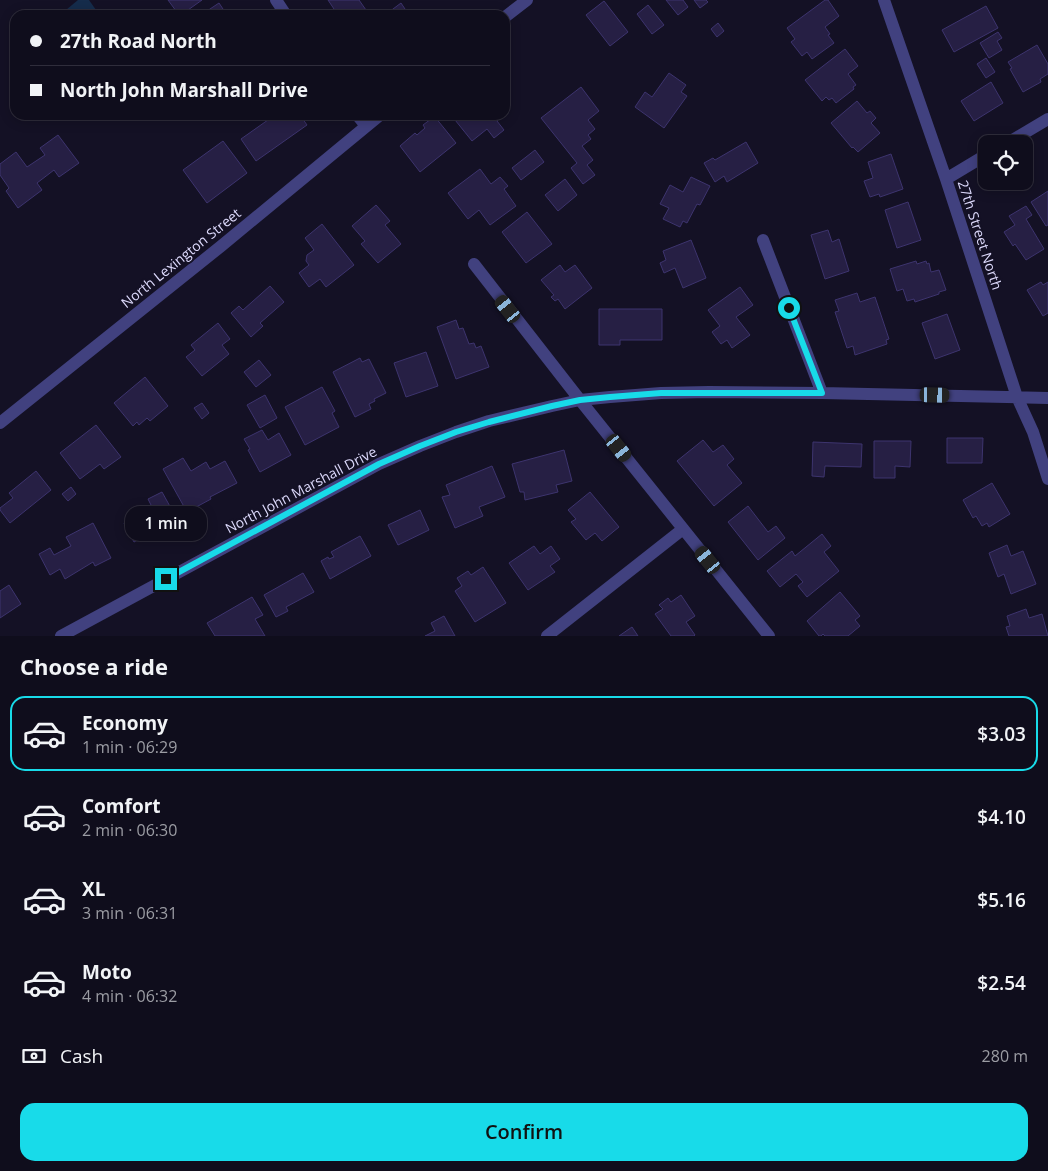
<!DOCTYPE html>
<html lang="en">
<head>
<meta charset="utf-8">
<style>
	body { margin:0; font-family:"Open Sans",sans-serif; background:#1d1b29; color:#f1f3f6; height:100vh; display:flex; flex-direction:column; font-size:19px; white-space:nowrap }
	* { box-sizing:border-box; margin:0 }
	p { font-size:16px; color:#9b9ca3 }
	.icon { flex:none; width:28px; height:28px; fill:none; stroke:currentColor; stroke-width:2; stroke-linecap:round; stroke-linejoin:round }
	.map { position:relative; height:636px; overflow:hidden }
	.panel { display:flex; flex-direction:column; background:#0f0d1c; flex:1 }
	.panel>* { flex:none }
	.hud { position:absolute; left:10px; top:10px; width:500px; height:110px; border-radius:15px; box-shadow:0 2px 12px #0003,0 0 0 1px #2f2d3b; display:grid; align-content:center; height:110px; padding:0 20px; background:#0f0d1c }
	.controls { position:absolute; left:978px; top:135px; display:grid; gap:10px }
	.controls a { display:grid; place-items:center; width:55px; height:55px; border-radius:10px; background:#0f0d1c; box-shadow:0 2px 12px #0003,0 0 0 1px #2f2d3b; font-size:25px }
	.end { position:absolute; width:22px; height:22px; margin:-11px; border:6px solid #18dbe9; background:#111; box-shadow:0 0 0 2px #111 }
	.from { border-radius:50% }
	.bubble { position:absolute; height:35px; border-radius:15px; background:#0f0d1c; box-shadow:0 2px 12px #0003,0 0 0 1px #2f2d3b; font-size:16px; font-weight:600; line-height:35px; text-align:center }
	.car { position:absolute; width:15px; height:30px; margin:-15px -8px; border-radius:6px; box-shadow:0 0 4px 1px #0007; background:linear-gradient(#222 24%,#8ab4d8 0 40%,#222 0 76%,#8ab4d8 0 86%,#222 0) }
	.hud b { display:flex; align-items:center; gap:18px; height:48px; font-size:19px }
	.hud b+b { border-top:1px solid #2f2d3b }
	.hud i { width:12px; height:12px; background:#f1f3f6 }
	ul { padding:0; list-style:none }
	li { display:flex; align-items:center; gap:15px; height:75px; margin:0 10px 8px; padding:0 10px; border:2px solid transparent; border-radius:15px }
	li div { flex:1 }
	li b { display:block; font-size:19px }
	li em { font-style:normal; font-weight:600 }
	li.current { border-color:#18dbe9 }
	li>.icon { width:45px; height:45px; stroke-width:1.5 }
	h2 { padding:0 20px; font-size:22px; line-height:60px }
	.pay { display:flex; align-items:center; gap:12px; height:55px; padding:0 20px; font-size:19px }
	.pay p { margin-inline-start:auto }
	.action { display:flex; gap:10px; margin-top:auto; padding:10px 20px }
	.action a { flex:1; height:58px; border-radius:15px; background:#18dbe9; color:#111; font-size:20px; font-weight:600; line-height:58px; text-align:center }
	.map>svg:first-child { display:block }
	.water { fill:#152c4b }
	.building { fill:#261f44; stroke:#3d346e }
	.lines { fill:none; stroke-linecap:round; stroke-linejoin:round }
	.minor { stroke:#41417f; stroke-width:12 }
	.route { stroke:#18dbe9; stroke-width:6 }
	.labels { text-anchor:middle; stroke-width:4; stroke-linejoin:round; paint-order:stroke }
	.street-label { font-size:14px; fill:#dcd9fb; stroke:#141125 }
</style>
</head>
<body>
<div class="map">
<svg width="1048" height="636" viewBox="0 0 1048 636">
	<rect width="100%" height="100%" fill="#141125"/>
	<path class="water" d="M78,0h11l7,10 -7,5h-29z"/>
	<path class="building" d="M168,0h34l-21,15h-2z
		M328,0h31l7,10 -7,5h-21z
		M666,0h17l5,7 -10,8z
		M694,0h12l2,2 -8,6z
		M825,0h3l11,16 -14,11 5,7 -2,1 6,8 -22,16 -5,-7 -5,4 -11,-14 4,-3 -8,-11z
		M604,1l24,31 -18,14 -24,-31z
		M219,3l8,12h-26z
		M401,3l8,12h-24z
		M648,5l16,20 -12,9 -15,-20z
		M986,6l12,22 -44,24 -12,-22z
		M718,23l6,8 -7,6 -6,-8z
		M998,32l4,6 -5,3 5,9 -13,8 -9,-15z
		M1037,45l11,19v10l-8,5 1,3 -18,10 -13,-23 2,-1 -4,-6z
		M845,49l13,17 -10,8 8,11 -3,2 1,2 -18,14 -4,-5 -3,2 -3,-3 -4,4 -17,-21z
		M986,58l9,14 -9,6 -9,-14z
		M669,73l17,12 -5,7 6,4 -23,32 -29,-21 10,-15 7,5z
		M991,82l12,21 -29,18 -13,-20z
		M581,87l18,24 -11,9 7,9 -7,6 3,4 -9,7 11,14 -6,5 8,10 -12,9 -12,-16 6,-5 -36,-45z
		M857,101l10,12 3,-2 6,7 -5,5 9,10 -22,19 -5,-5 -1,1 -21,-25z
		M275,115h25l7,10 -51,36 -15,-22z
		M451,115h52l-6,6 7,9 -10,8 -7,-9 -15,12z
		M435,117l21,26 -36,29 -20,-26 15,-13 2,2 8,-7 -2,-3 8,-6 1,1z
		M58,135l21,28 -20,14 -5,-7 -17,13 5,7 -24,18 -12,-17 3,-3 -9,-13v-11l16,-12 11,15 18,-12 -5,-7z
		M223,141l24,32 -40,30 -24,-33z
		M746,142l12,21 -31,19 -3,-6 -9,6 -11,-19 9,-5 2,2z
		M535,150l9,12 -23,18 -9,-12z
		M891,154l12,35 -23,8 -1,-3 -9,3 -6,-16 9,-3 -5,-16z
		M480,169l11,15 9,-7 8,9 -4,3 12,17 -26,19 -11,-15 -11,9 -20,-26z
		M691,177l19,9 -10,19 -3,-1 -10,19 -4,-2 -3,6 -17,-8 6,-11 -9,-4 10,-19 13,7z
		M565,179l12,16 -19,16 -13,-16z
		M1048,191v34l-2,1 -15,-24z
		M908,202l13,38 -24,8 -12,-38z
		M376,205l14,16 -5,4 16,19 -23,19 -17,-19 4,-3 -13,-15z
		M1026,206l6,9 -6,4 18,30 -18,11 -11,-16 -2,2 -9,-14 11,-7 -6,-9z
		M527,212l25,32 -26,19 -24,-31z
		M322,224l32,41 -28,22 -6,-8 -11,8 -10,-14 10,-8 -3,-4 1,-6 7,-5 -9,-12z
		M828,230l4,12 7,-3 10,32 -24,8 -14,-44z
		M691,240l15,38 -23,10 -8,-20 -11,5 -4,-10 6,-3 -3,-9z
		M916,261l1,3 9,-3 1,3 2,-1 2,9 8,-2 7,20 -7,2v2l-24,8 -1,-3 -7,2 -4,-12 -6,2 -7,-22z
		M560,265l5,7 10,-7 17,23 -27,21 -7,-10 -3,2 -4,-4 3,-2 -13,-15z
		M1041,282l2,3 5,-3v31l-5,3 -16,-26z
		M270,286l14,16 -24,21 3,3 -12,11 -20,-24 8,-7 4,4z
		M740,287l13,18 -17,12 14,18 -18,13 -5,-8 -6,4 -9,-12 8,-6 -12,-16z
		M857,293l3,9 15,-5 14,42 -3,1 1,4 -32,11 -2,-9 -6,2 -12,-36 4,-1 -4,-11z
		M599,309h63v31h-42v5h-21z
		M947,314l13,36 -25,9 -13,-36z
		M456,320l3,9 4,-1 6,16 5,-1 2,5 5,-2 8,21 -33,12 -19,-52z
		M218,323l12,16 -8,6 7,9 -27,22 -16,-19 9,-7 -4,-5z
		M426,352l12,34 -32,11 -12,-34z
		M360,358l2,4 7,-3 17,34 -12,6 1,2 -6,3 2,5 -16,8 -22,-45z
		M259,360l12,15 -15,12 -12,-15z
		M145,377l23,29 -18,15 -3,-3 -8,7 -2,-3 -4,4 -19,-23z
		M322,387l13,24 -3,2 7,14 -34,18 -20,-38z
		M265,395l12,23 -17,10 -13,-23z
		M202,403l7,10 -7,6 -8,-11z
		M96,425l25,32 -17,12 -4,-5 -20,15 -20,-26z
		M262,430l6,10 11,-7 12,22 -31,17 -12,-22 2,-1 -6,-10z
		M947,438h36l-1,25h-35z
		M703,440l10,12 10,-7 11,14 -7,6 15,18 -28,23 -37,-45z
		M874,441h37l-1,26 -15,-1v12h-21z
		M813,442l49,2 -1,23 -36,-1 -1,11 -12,-1z
		M564,450l8,31 -16,4 2,7 -33,8 -1,-8h-4l-8,-28z
		M183,458l8,13 15,-9 4,7 15,-8 12,22 -27,14 1,2 -24,13 -24,-43z
		M492,466l13,31 -26,10 4,9 -28,12 -13,-31 8,-2 -4,-10z
		M36,471l15,19 -41,33 -10,-13v-2l13,-10 -4,-5z
		M992,483l18,31 -21,13 -2,-4 -5,3 -6,-10 -3,2 -10,-18z
		M71,487l5,7 -8,7 -6,-7z
		M162,492l15,27 -43,23 -10,-19 28,-16 -4,-8z
		M590,492l29,35 -17,14 -7,-8 -9,7 -15,-18 5,-3 -8,-9z
		M748,506l20,26 8,-6 9,12 -27,22 -30,-38z
		M420,510l9,20 -31,15 -10,-20z
		M93,523l18,35 -16,8 -2,-4 -28,17 -5,-10 -10,6 -11,-21 11,-6 4,7 17,-9 -5,-9z
		M822,534l9,12 -7,6 15,19 -32,26 -9,-11 5,-4 -7,-8 -16,13 -13,-16 25,-20 3,5z
		M360,536l11,20 -41,23 -9,-18 7,-4 1,2 5,-2 -3,-5z
		M1007,545l4,11 12,-5 13,33 -25,10 -7,-20 -6,3 -9,-24z
		M534,546l6,8 11,-8 9,13 -10,7 5,6 -27,18 -19,-27z
		M483,567l23,36 -31,19 -20,-31 7,-5 -5,-8 11,-7 3,4z
		M303,573l11,19 -28,15 2,4 -12,6 -12,-22z
		M9,585l12,19 -21,14v-27z
		M840,592l20,24 -5,4 5,6 -12,10h-23l-2,-2 -2,2h-2l-12,-15z
		M681,595l14,21 -9,6 9,13 -1,1h-23l-16,-22 8,-5 -4,-4 9,-7 3,4z
		M252,597l11,18 -8,4 10,17h-50l-8,-13z
		M1026,609l3,9 13,-4 6,22h-39l-3,-9 4,-1 -3,-10z
		M444,616l11,20h-30l10,-5 -4,-8z
		M632,627l6,9h-19z"/>
	<g class="lines">
		<path class="minor" d="M276,0l10,15
			M884,0l62,179 71,218 16,35 15,47
			M505,17l22,-17
			M357,115l9,11
			M1006,144l42,-25
			M946,179l40,-24
			M763,240l59,153
			M474,264l106,136 189,236
			M0,423l220,-176 160,-132
			M61,636l318,-172 41,-18 36,-14 33,-11 63,-15 28,-6 30,-3 51,-4 48,-1 113,1 226,5
			M547,636l136,-107"/>
	</g>
	<g class="lines">
		<path class="route" d="M166,579l213,-115 41,-18 36,-14 33,-10 63,-16 28,-6 30,-3 51,-4h161l-33,-85"/>
	</g>
	<g class="labels">
		<g class="street-label">
			<text transform="translate(980 235) rotate(72)" y="5">27th Street North</text>
			<text transform="translate(181 258) rotate(-39)" y="5">North Lexington Street</text>
			<text transform="translate(301 490) rotate(-28)" y="5">North John Marshall Drive</text>
		</g>
	</g>
</svg>
<div class="controls">
<a><svg class="icon" aria-label="locate" viewBox="0 0 24 24"><circle cx="12" cy="12" r="6"/><path d="M12 2v4M12 18v4M2 12h4M18 12h4"/></svg></a>
</div>
<i class="end from" style="left:789px;top:308px"></i>
<i class="end" style="left:166px;top:579px"></i>
<div class="bubble" style="left:125px;top:506px;width:82px">1 min</div>
<i class="car" style="left:508px;top:309px;rotate:322deg"></i>
<i class="car" style="left:935px;top:395px;rotate:91deg"></i>
<i class="car" style="left:619px;top:448px;rotate:141deg"></i>
<i class="car" style="left:708px;top:560px;rotate:321deg"></i>
<div class="hud">
<b><i class="from"></i>27th Road North</b>
<b><i></i>North John Marshall Drive</b>
</div>
</div>
<section class="panel">
<h2>Choose a ride</h2>
<ul>
<li class="current"><svg class="icon" aria-label="car" viewBox="0 0 24 24"><path d="M5 17H2v-5l4-1 3-4h7l3 4 3 1v5h-3M9 17h6M6 11h13"/><circle cx="7" cy="17" r="2"/><circle cx="17" cy="17" r="2"/></svg><div><b>Economy</b><p>1 min · 06:29</p></div><em>$3.03</em></li>
<li><svg class="icon" aria-label="car" viewBox="0 0 24 24"><path d="M5 17H2v-5l4-1 3-4h7l3 4 3 1v5h-3M9 17h6M6 11h13"/><circle cx="7" cy="17" r="2"/><circle cx="17" cy="17" r="2"/></svg><div><b>Comfort</b><p>2 min · 06:30</p></div><em>$4.10</em></li>
<li><svg class="icon" aria-label="car" viewBox="0 0 24 24"><path d="M5 17H2v-5l4-1 3-4h7l3 4 3 1v5h-3M9 17h6M6 11h13"/><circle cx="7" cy="17" r="2"/><circle cx="17" cy="17" r="2"/></svg><div><b>XL</b><p>3 min · 06:31</p></div><em>$5.16</em></li>
<li><svg class="icon" aria-label="car" viewBox="0 0 24 24"><path d="M5 17H2v-5l4-1 3-4h7l3 4 3 1v5h-3M9 17h6M6 11h13"/><circle cx="7" cy="17" r="2"/><circle cx="17" cy="17" r="2"/></svg><div><b>Moto</b><p>4 min · 06:32</p></div><em>$2.54</em></li>
</ul>
<div class="pay"><svg class="icon" aria-label="cash" viewBox="0 0 24 24"><path d="M3 7h18v10H3z"/><circle cx="12" cy="12" r="2"/></svg>Cash<p>280 m</p></div>
<div class="action"><a>Confirm</a></div>
</section>
</body>
</html>
